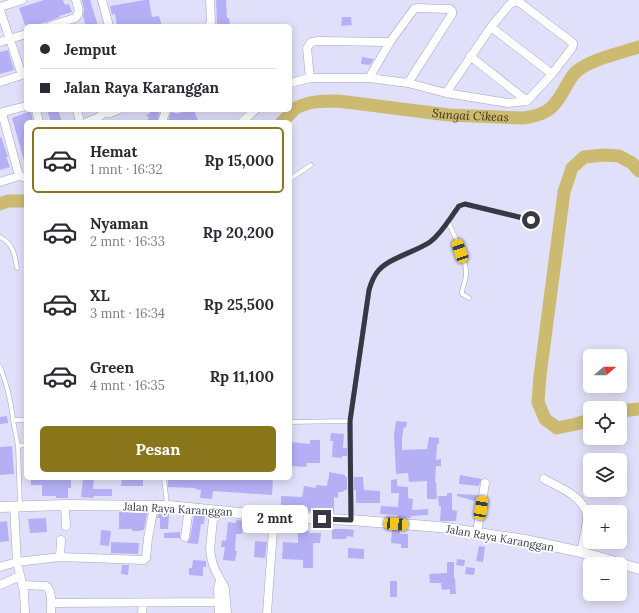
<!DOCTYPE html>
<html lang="id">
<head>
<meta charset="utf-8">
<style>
	body { margin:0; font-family:Lora,serif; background:#f2f2f3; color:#2b2b33; height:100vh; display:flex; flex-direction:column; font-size:15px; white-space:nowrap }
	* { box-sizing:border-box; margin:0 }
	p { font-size:13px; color:#7c7c81 }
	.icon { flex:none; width:22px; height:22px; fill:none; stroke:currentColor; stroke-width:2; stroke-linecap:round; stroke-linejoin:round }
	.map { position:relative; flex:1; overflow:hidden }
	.sheet { position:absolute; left:24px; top:120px; width:268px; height:360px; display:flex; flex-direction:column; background:#fff; border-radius:6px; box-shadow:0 2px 10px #0003 }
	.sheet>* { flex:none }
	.top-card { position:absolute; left:24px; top:24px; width:268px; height:88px; border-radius:6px; box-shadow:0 2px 10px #0003; display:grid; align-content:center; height:88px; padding:0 16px; background:#fff }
	.needle { width:26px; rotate:70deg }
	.tools { position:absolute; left:583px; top:349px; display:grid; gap:8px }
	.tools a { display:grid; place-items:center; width:44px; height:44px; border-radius:6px; background:#fff; box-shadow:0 2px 10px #0003; font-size:20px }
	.end { position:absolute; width:18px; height:18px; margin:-9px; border:5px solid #383744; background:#fff; box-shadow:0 0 0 2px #fff }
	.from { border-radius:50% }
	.bubble { position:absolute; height:28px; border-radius:6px; background:#fff; box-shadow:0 2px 10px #0003; font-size:13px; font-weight:700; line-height:28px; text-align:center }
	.car { position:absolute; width:12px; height:24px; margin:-12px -6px; border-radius:5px; box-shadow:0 0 3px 1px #0007; background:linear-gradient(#f5c518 24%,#345 0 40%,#f5c518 0 76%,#345 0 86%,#f5c518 0) }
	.top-card b { display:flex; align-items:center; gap:14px; height:38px; font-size:15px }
	.top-card b+b { border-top:1px solid #e1e1e2 }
	.top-card i { width:10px; height:10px; background:#2b2b33 }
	ul { padding:7px 0 0; list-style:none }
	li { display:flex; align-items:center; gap:12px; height:66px; margin:0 8px 6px; padding:0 8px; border:2px solid transparent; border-radius:6px }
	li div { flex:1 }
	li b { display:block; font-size:15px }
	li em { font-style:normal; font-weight:700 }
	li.selected { border-color:#89761a }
	li>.icon { width:36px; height:36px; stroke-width:1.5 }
	.primary-button { display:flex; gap:8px; margin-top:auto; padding:8px 16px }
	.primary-button a { flex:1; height:46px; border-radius:6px; background:#89761a; color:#fff; font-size:16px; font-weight:700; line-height:46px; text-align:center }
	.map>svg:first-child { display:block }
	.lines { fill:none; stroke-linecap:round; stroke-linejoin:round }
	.river { stroke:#cbba70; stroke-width:13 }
	.building { fill:#b5b0f5 }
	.service-casing { stroke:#a4a3c1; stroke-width:5 }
	.minor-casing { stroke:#a4a3c1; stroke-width:9 }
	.tertiary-casing { stroke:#a4a3c1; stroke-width:11 }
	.service { stroke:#fff; stroke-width:4 }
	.minor { stroke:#fff; stroke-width:8 }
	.tertiary { stroke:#fff; stroke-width:10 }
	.route { stroke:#383744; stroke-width:5 }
	.labels { text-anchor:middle; stroke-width:3.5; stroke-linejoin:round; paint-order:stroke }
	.street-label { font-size:11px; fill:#383744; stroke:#fff }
	.water-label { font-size:12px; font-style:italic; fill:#3a3312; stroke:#fff }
</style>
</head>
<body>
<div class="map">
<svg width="639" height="613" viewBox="0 0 639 613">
	<rect width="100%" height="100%" fill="#e1e0fa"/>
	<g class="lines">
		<g class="river">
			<path id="s1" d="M282,122c5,-4 9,-10 14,-14 13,-7 28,-7 42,-7l111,14 74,3c22,-3 30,-8 41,-28 3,-5 6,-11 10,-16 12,-14 47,-21 65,-27"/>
			<path d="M0,204l8,-3h18"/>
			<path d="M620,411l19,-2"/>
			<path d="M590,420l-14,4 -19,4 -12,-9 -7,-17 2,-26 24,-184 8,-24 12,-11 20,-2 15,1 13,7 7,8"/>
		</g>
	</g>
	<path class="building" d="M44,0h19l2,5 4,-1 3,8 -13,4 1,1 -14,5 -13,4h-7v2l-7,-20z
		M82,0h8l8,26h-12l-3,-10 1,-7z
		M145,0h4l3,17 7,-1 3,10h-45l-2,-12 -3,1 -2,-9z
		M216,0h10l1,18h2l1,8h-13z
		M342,17h9l1,8 -11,1z
		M8,50l6,20 -14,4v-22z
		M362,57l12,2 -4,6 -9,-1z
		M47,110h11l4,12h-11z
		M153,110h7l-3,12h-10l2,-5 -3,-1z
		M184,110h12l-1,4 4,8h-31l3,-10 8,2 1,-2 2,1z
		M31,111l2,11h-7v42h-1l-13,-46z
		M0,137h1l7,20h-2l4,10 -10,3z
		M7,416l1,7 -8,1v-7z
		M396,421l11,1 -1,6 -2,-1 -2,10v13l25,-1 2,-12 10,1v6h-2l-1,16 5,-1v7h-5l-1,16h1l1,17h-10v-18l-18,1 -1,-9 -12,1 -2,-39z
		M331,433l13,1 -1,14h4v8h-5v2l-10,-1 1,-16h-3z
		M310,440h10v23h-13l-1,4 -16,-1v-24l20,2z
		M12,446l2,28 -14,1v-28z
		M329,472l16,3v2h2v13h-3l-1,2h-5v6l-4,-1v16l-35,-2v-4l-18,-2v-9l21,1 2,-11 12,2v-3l11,1 1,-8 1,1z
		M460,475l22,4 -2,3 -1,4 -20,-2z
		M354,477h9l1,13 16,1v12h-24v-13h-2z
		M31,478h40v10h-3v10h-12v-2h-14v-11h-11z
		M83,478h11l-1,11h19v7h-18l-1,2 -12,-1z
		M122,478l21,1v7h-22z
		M168,478h105l-1,17 -59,-4 -1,8 -12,-1 1,-8 -6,-1v-1l-27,-1z
		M397,479v7l11,1v11l5,1 -1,11 16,-1v6l-17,1v2l-14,-1v-2l-17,-1 1,-8 17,1 1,-14h-8v-13z
		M447,493h5v17l5,1 -1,10h-16l1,-15h-2l-1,-10h9z
		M457,494l20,1 -2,6 -18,-5z
		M119,512l28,1 -3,17h-3v1h-9v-2h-13z
		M159,512l10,1 -1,16h-8v-11h-3z
		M194,515l11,1 -1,8h-3l-3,20 -11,-1 3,-5z
		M46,518l1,14 -17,1 -2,-14z
		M236,520l8,1 -2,13h-6l-1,17h2l-2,10 -12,-1 2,-13h-4l1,-7 4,1 2,-19 8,1z
		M7,521l2,20 -9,1v-20z
		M332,529h15l7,1 -1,7 -6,-1 -1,3h-14z
		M101,530l10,1 -2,15 -9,-1z
		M298,530l11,1v2h12l-1,10h-7v25h-10v-8l-21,-1 1,-17 15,1z
		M392,530h8v4h8v14h-7v-4l-10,-1z
		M180,532v6h-16v-5z
		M255,541l12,1 -2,16 -11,-1z
		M111,542l28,1 -1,11 -27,-1z
		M479,546l6,1 -2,15 -7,-1z
		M348,548l16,1v10l-16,-1z
		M457,559l8,1 -1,6 -8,-1z
		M193,560l13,1v6h-3v9l-14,-1v-7h3z
		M447,562h7v16h1l1,16h-6v-5l-8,1 -1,-7h-11l-1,-9 18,-1z
		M122,565h7l-1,10 -7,-1z
		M466,567l9,1 -1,7 -9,-1z
		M390,581h7v16h-7z"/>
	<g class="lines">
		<defs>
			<path id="service" d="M290,179l21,-14
				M448,222c6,12 19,38 18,52 0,6 -3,12 -4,18v2l7,4
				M0,237c13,6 15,18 17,31
				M0,367c7,17 11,34 13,53
				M290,422l60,-1
				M18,446l8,-1
				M164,478l3,27
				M20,505l-2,-59 -5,-26h13
				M351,520l-1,-99 19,-131c2,-7 4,-14 9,-19 12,-14 37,-18 52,-29 12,-9 20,-24 29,-36l6,-2 66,16"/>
			<path id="minor" d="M102,0l7,26
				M0,7l22,-7
				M0,10l22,65
				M50,26l25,-8c6,-5 3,-11 1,-18
				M209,26l2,-5 -1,-21
				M491,27l61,47
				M0,42l26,-8
				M470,56l57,45
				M310,78l-3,-30 4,-6 8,-1 71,1 -21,36
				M0,82l25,-8
				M290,83l20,-5h59l39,5 44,-69v-3l-2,-2 -33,-1 -3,1 -24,33
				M408,83l38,10 62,10 19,-2 25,-27 20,-26 1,-3v-2l-54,-41h-4l-5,2 -19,23 -45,66
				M36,110l3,12
				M77,110l3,12
				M104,112l6,1 8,-3
				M0,113l26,-7
				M2,113l17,63
				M87,122c8,-3 14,-4 18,-12
				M162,122l4,-12
				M242,122l13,-12
				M0,182l19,-6 7,2
				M544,479c15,8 44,19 43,40 -1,11 -4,22 -6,33
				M65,505l1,21
				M14,506l3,56 7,30 1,21
				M214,510l-4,39c1,11 3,19 9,28 2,5 5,7 6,12l2,24
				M477,532l8,-49
				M185,537l4,-29
				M60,557l1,-17
				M0,567l17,-5 43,-5 84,3 2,-2 2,-20 6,-32
				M0,585l20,-9
				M23,585l23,1c7,5 5,19 5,27
				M51,603l167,-1
				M142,613l1,-10
				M219,613l-1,-25 2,-8
				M267,613l7,-97"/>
			<path id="tertiary" d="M0,507l65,-2 103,1 21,2 91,9 71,3 88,7 86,13 56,12 58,17"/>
		</defs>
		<use href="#service" class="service-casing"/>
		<use href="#minor" class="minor-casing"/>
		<use href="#tertiary" class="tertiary-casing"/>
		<use href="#service" class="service"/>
		<use href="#minor" class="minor"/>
		<use href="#tertiary" class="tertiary"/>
	</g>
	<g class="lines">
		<path class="route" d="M322,519l29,1 -1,-99 19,-131c2,-7 5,-14 9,-19 11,-13 37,-19 52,-29 12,-9 20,-24 29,-36l6,-2 66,16"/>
	</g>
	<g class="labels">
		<g class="street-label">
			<text transform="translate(178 509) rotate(3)" y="4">Jalan Raya Karanggan</text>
			<text transform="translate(500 538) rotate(10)" y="4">Jalan Raya Karanggan</text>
		</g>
		<g class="water-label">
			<text dy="4" stroke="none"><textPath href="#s1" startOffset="196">Sungai Cikeas</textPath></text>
		</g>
	</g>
</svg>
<div class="tools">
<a><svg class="needle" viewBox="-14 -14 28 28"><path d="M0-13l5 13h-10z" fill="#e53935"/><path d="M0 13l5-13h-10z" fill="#7c7c81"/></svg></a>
<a><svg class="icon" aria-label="locate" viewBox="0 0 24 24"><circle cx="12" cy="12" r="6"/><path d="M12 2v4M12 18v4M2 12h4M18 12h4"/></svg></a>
<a><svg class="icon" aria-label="layers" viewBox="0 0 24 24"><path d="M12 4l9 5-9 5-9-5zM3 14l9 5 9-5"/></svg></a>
<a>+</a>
<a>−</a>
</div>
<i class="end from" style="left:531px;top:220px"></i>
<i class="end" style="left:322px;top:519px"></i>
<div class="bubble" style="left:242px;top:505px;width:66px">2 mnt</div>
<i class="car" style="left:460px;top:251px;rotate:341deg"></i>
<i class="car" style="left:481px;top:508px;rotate:9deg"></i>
<i class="car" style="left:396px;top:524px;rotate:94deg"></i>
<div class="top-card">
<b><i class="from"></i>Jemput</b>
<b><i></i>Jalan Raya Karanggan</b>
</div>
<section class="sheet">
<ul>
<li class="selected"><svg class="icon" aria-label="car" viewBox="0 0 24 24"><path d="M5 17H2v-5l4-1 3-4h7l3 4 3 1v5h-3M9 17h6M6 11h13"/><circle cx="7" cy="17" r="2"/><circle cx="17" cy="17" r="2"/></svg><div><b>Hemat</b><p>1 mnt · 16:32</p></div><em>Rp 15,000</em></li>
<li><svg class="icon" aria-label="car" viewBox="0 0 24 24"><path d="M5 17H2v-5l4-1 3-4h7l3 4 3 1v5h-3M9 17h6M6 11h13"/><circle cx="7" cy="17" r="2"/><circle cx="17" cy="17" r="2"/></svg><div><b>Nyaman</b><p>2 mnt · 16:33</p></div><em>Rp 20,200</em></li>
<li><svg class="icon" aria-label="car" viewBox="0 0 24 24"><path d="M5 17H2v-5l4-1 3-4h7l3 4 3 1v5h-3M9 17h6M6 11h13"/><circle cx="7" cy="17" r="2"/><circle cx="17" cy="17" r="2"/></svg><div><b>XL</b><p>3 mnt · 16:34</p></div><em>Rp 25,500</em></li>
<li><svg class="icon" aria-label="car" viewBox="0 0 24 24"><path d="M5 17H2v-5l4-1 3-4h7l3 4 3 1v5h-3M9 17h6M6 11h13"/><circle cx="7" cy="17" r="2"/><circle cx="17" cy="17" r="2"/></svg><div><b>Green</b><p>4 mnt · 16:35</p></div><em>Rp 11,100</em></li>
</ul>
<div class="primary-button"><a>Pesan</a></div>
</section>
</div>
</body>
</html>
